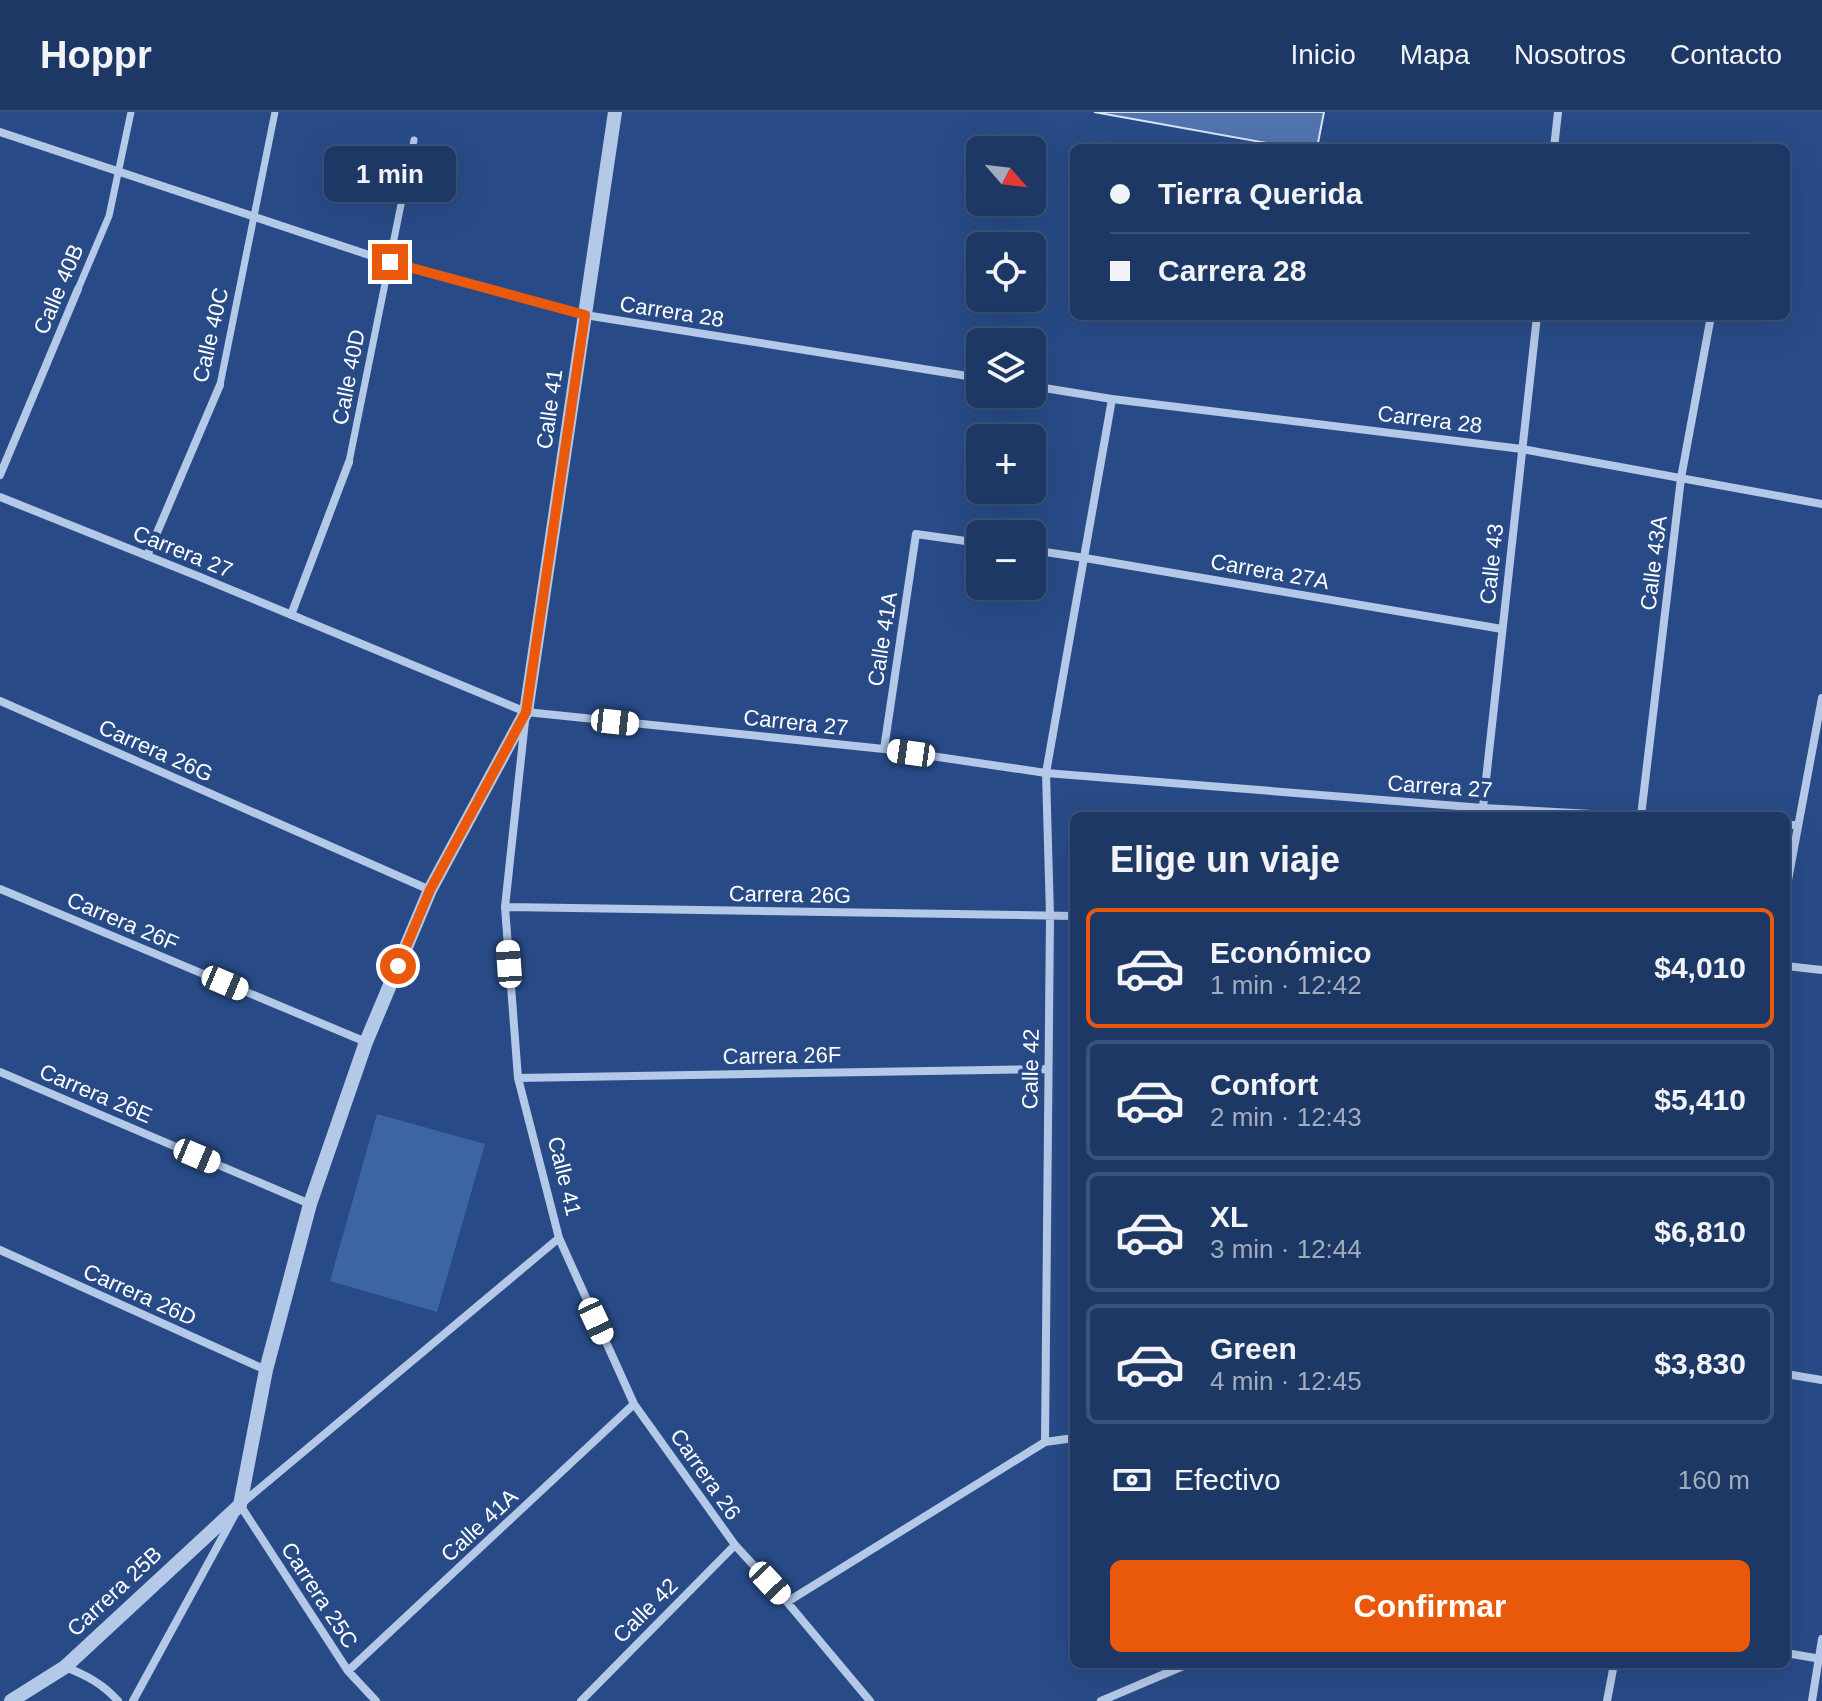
<!DOCTYPE html>
<html lang="es">
<head>
<meta charset="utf-8">
<style>
	body { margin:0; font-family:Helvetica,sans-serif; background:#2b436e; color:#f1f3f6; height:100vh; display:flex; flex-direction:column; font-size:30px; white-space:nowrap }
	* { box-sizing:border-box; margin:0 }
	p { font-size:26px; color:#a1acbf }
	.icon { flex:none; width:44px; height:44px; fill:none; stroke:currentColor; stroke-width:2; stroke-linecap:round; stroke-linejoin:round }
	.map { position:relative; flex:1; overflow:hidden }
	.panel { position:absolute; left:1070px; top:700px; width:720px; height:856px; display:flex; flex-direction:column; background:#1e3865; border-radius:12px; box-shadow:0 8px 32px #0002,0 0 0 2px #3c5279 }
	.panel>* { flex:none }
	.guide { position:absolute; left:1070px; top:32px; width:720px; height:176px; border-radius:12px; box-shadow:0 8px 32px #0002,0 0 0 2px #3c5279; display:grid; align-content:center; height:176px; padding:0 40px; background:#1e3865 }
	.needle { width:52px; rotate:118deg }
	.controls { position:absolute; left:966px; top:24px; display:grid; gap:16px }
	.controls a { display:grid; place-items:center; width:80px; height:80px; border-radius:12px; background:#1e3865; box-shadow:0 8px 32px #0002,0 0 0 2px #3c5279; font-size:40px }
	.end { position:absolute; width:36px; height:36px; margin:-18px; border:10px solid #ea580c; background:#fff; box-shadow:0 0 0 4px #fff }
	.from { border-radius:50% }
	.bubble { position:absolute; height:56px; border-radius:12px; background:#1e3865; box-shadow:0 8px 32px #0002,0 0 0 2px #3c5279; font-size:26px; font-weight:600; line-height:56px; text-align:center }
	.car { position:absolute; width:24px; height:48px; margin:-24px -12px; border-radius:10px; box-shadow:0 0 6px 2px #0007; background:linear-gradient(#fff 24%,#345 0 40%,#fff 0 76%,#345 0 86%,#fff 0) }
	.guide b { display:flex; align-items:center; gap:28px; height:76px; font-size:30px }
	.guide b+b { border-top:2px solid #3c5279 }
	.guide i { width:20px; height:20px; background:#f1f3f6 }
	ul { padding:0; list-style:none }
	li { display:flex; align-items:center; gap:24px; height:120px; margin:0 16px 12px; padding:0 24px; border:4px solid #3c5279; border-radius:12px }
	li div { flex:1 }
	li b { display:block; font-size:30px }
	li em { font-style:normal; font-weight:600 }
	li.active { border-color:#ea580c }
	li>.icon { width:72px; height:72px; stroke-width:1.5 }
	h2 { padding:0 40px; font-size:36px; line-height:96px }
	.pay { display:flex; align-items:center; gap:20px; height:88px; padding:0 40px; font-size:30px }
	.pay p { margin-inline-start:auto }
	.primary-button { display:flex; gap:16px; margin-top:auto; padding:16px 40px }
	.primary-button a { flex:1; height:92px; border-radius:12px; background:#ea580c; color:#fff; font-size:32px; font-weight:600; line-height:92px; text-align:center }
	header { display:flex; align-items:center; gap:48px; box-sizing:border-box; height:112px; padding:0 40px; background:#1e3865; border-bottom:2px solid #3c5279 }
	header strong { font-size:38px }
	nav { display:flex; gap:44px; margin-inline-start:auto; font-size:28px }
	.map>svg:first-child { display:block }
	.green { fill:#3d64a3 }
	.building { fill:#5174ae; stroke:#d8e4f6; stroke-width:2 }
	.lines { fill:none; stroke-linecap:round; stroke-linejoin:round }
	.pedestrian { stroke:#b4c8e8; stroke-width:7 }
	.minor { stroke:#b4c8e8; stroke-width:8 }
	.tertiary { stroke:#b4c8e8; stroke-width:14 }
	.route { stroke:#ea580c; stroke-width:10 }
	.labels { text-anchor:middle; stroke-width:8; stroke-linejoin:round; paint-order:stroke }
	.street-label { font-size:22px; fill:#fff; stroke:#284b87 }
</style>
</head>
<body>
<header>
<strong>Hoppr</strong>
<nav><a>Inicio</a><a>Mapa</a><a>Nosotros</a><a>Contacto</a></nav>
</header>
<div class="map">
<svg width="1822" height="1589" viewBox="0 0 1822 1589">
	<rect width="100%" height="100%" fill="#284b87"/>
	<path class="green" d="M377,1002l108,30 -48,168 -107,-31z"/>
	<path class="building" d="M1094,0h230l-7,36h-23z"/>
	<g class="lines">
		<path class="pedestrian" d="M78,177l31,-73 22,-104
			M220,273l55,-273
			M349,350l65,-322"/>
		<path class="minor" d="M0,20l390,130 195,53 395,63
			M1554,36l4,-36
			M1032,274l80,13 410,50 300,55
			M0,363l78,-186
			M0,385l200,80 326,135 358,37 162,24 437,35 145,8
			M1032,438l53,8 417,71
			M147,444l73,-171
			M291,503l58,-153
			M0,589l430,189
			M525,609l-20,186 13,171 41,160 75,166 101,141 52,57 83,99
			M884,637l32,-215 64,9
			M1482,704l55,-500
			M1641,704l40,-338 30,-162
			M1786,713h12
			M0,777l366,153
			M1786,779l36,-193
			M505,795l569,9
			M1786,854l36,4
			M0,960l310,132
			M518,966l529,-9
			M0,1138l266,120
			M1786,1262l36,6
			M1045,1330l5,-526 -4,-143 66,-374
			M241,1392l318,-266
			M240,1393l108,166 28,30
			M787,1490l258,-160 29,-4
			M1786,1541l35,6
			M65,1555c21,8 38,17 53,34
			M348,1559l286,-267
			M133,1589l101,-185
			M581,1589l154,-156
			M1101,1589l87,-37
			M1607,1589l7,-37
			M1812,1589l10,-62"/>
		<path class="tertiary" d="M11,1589l54,-34 175,-162 26,-135 44,-166 56,-162 64,-152 96,-178 89,-600"/>
	</g>
	<g class="lines">
		<path class="route" d="M390,150l195,53 -59,397 -96,178 -32,76"/>
	</g>
	<g class="labels">
		<g class="street-label">
			<text transform="translate(58 177) rotate(-67)" y="8">Calle 40B</text>
			<text transform="translate(672 199) rotate(9)" y="8">Carrera 28</text>
			<text transform="translate(210 223) rotate(-77)" y="8">Calle 40C</text>
			<text transform="translate(348 265) rotate(-79)" y="8">Calle 40D</text>
			<text transform="translate(549 297) rotate(-82)" y="8">Calle 41</text>
			<text transform="translate(1430 307) rotate(7)" y="8">Carrera 28</text>
			<text transform="translate(183 439) rotate(22)" y="8">Carrera 27</text>
			<text transform="translate(1653 451) rotate(-83)" y="8">Calle 43A</text>
			<text transform="translate(1491 452) rotate(-84)" y="8">Calle 43</text>
			<text transform="translate(1270 459) rotate(10)" y="8">Carrera 27A</text>
			<text transform="translate(882 527) rotate(-81)" y="8">Calle 41A</text>
			<text transform="translate(796 610) rotate(6)" y="8">Carrera 27</text>
			<text transform="translate(156 638) rotate(24)" y="8">Carrera 26G</text>
			<text transform="translate(1440 674) rotate(4)" y="8">Carrera 27</text>
			<text transform="translate(790 782) rotate(1)" y="8">Carrera 26G</text>
			<text transform="translate(123 809) rotate(23)" y="8">Carrera 26F</text>
			<text transform="translate(782 943) rotate(-1)" y="8">Carrera 26F</text>
			<text transform="translate(1030 957) rotate(-89)" y="8">Calle 42</text>
			<text transform="translate(96 981) rotate(23)" y="8">Carrera 26E</text>
			<text transform="translate(565 1064) rotate(76)" y="8">Calle 41</text>
			<text transform="translate(140 1182) rotate(24)" y="8">Carrera 26D</text>
			<text transform="translate(706 1362) rotate(55)" y="8">Carrera 26</text>
			<text transform="translate(479 1413) rotate(-43)" y="8">Calle 41A</text>
			<text transform="translate(114 1479) rotate(-43)" y="8">Carrera 25B</text>
			<text transform="translate(320 1483) rotate(57)" y="8">Carrera 25C</text>
			<text transform="translate(645 1498) rotate(-45)" y="8">Calle 42</text>
		</g>
	</g>
</svg>
<div class="controls">
<a><svg class="needle" viewBox="-14 -14 28 28"><path d="M0-13l5 13h-10z" fill="#e53935"/><path d="M0 13l5-13h-10z" fill="#a1acbf"/></svg></a>
<a><svg class="icon" aria-label="locate" viewBox="0 0 24 24"><circle cx="12" cy="12" r="6"/><path d="M12 2v4M12 18v4M2 12h4M18 12h4"/></svg></a>
<a><svg class="icon" aria-label="layers" viewBox="0 0 24 24"><path d="M12 4l9 5-9 5-9-5zM3 14l9 5 9-5"/></svg></a>
<a>+</a>
<a>−</a>
</div>
<i class="end from" style="left:398px;top:854px"></i>
<i class="end" style="left:390px;top:150px"></i>
<div class="bubble" style="left:324px;top:34px;width:132px">1 min</div>
<i class="car" style="left:615px;top:610px;rotate:96deg"></i>
<i class="car" style="left:911px;top:641px;rotate:278deg"></i>
<i class="car" style="left:509px;top:852px;rotate:356deg"></i>
<i class="car" style="left:225px;top:871px;rotate:113deg"></i>
<i class="car" style="left:197px;top:1044px;rotate:113deg"></i>
<i class="car" style="left:596px;top:1209px;rotate:155deg"></i>
<i class="car" style="left:770px;top:1471px;rotate:137deg"></i>
<div class="guide">
<b><i class="from"></i>Tierra Querida</b>
<b><i></i>Carrera 28</b>
</div>
<section class="panel">
<h2>Elige un viaje</h2>
<ul>
<li class="active"><svg class="icon" aria-label="car" viewBox="0 0 24 24"><path d="M5 17H2v-5l4-1 3-4h7l3 4 3 1v5h-3M9 17h6M6 11h13"/><circle cx="7" cy="17" r="2"/><circle cx="17" cy="17" r="2"/></svg><div><b>Económico</b><p>1 min · 12:42</p></div><em>$4,010</em></li>
<li><svg class="icon" aria-label="car" viewBox="0 0 24 24"><path d="M5 17H2v-5l4-1 3-4h7l3 4 3 1v5h-3M9 17h6M6 11h13"/><circle cx="7" cy="17" r="2"/><circle cx="17" cy="17" r="2"/></svg><div><b>Confort</b><p>2 min · 12:43</p></div><em>$5,410</em></li>
<li><svg class="icon" aria-label="car" viewBox="0 0 24 24"><path d="M5 17H2v-5l4-1 3-4h7l3 4 3 1v5h-3M9 17h6M6 11h13"/><circle cx="7" cy="17" r="2"/><circle cx="17" cy="17" r="2"/></svg><div><b>XL</b><p>3 min · 12:44</p></div><em>$6,810</em></li>
<li><svg class="icon" aria-label="car" viewBox="0 0 24 24"><path d="M5 17H2v-5l4-1 3-4h7l3 4 3 1v5h-3M9 17h6M6 11h13"/><circle cx="7" cy="17" r="2"/><circle cx="17" cy="17" r="2"/></svg><div><b>Green</b><p>4 min · 12:45</p></div><em>$3,830</em></li>
</ul>
<div class="pay"><svg class="icon" aria-label="cash" viewBox="0 0 24 24"><path d="M3 7h18v10H3z"/><circle cx="12" cy="12" r="2"/></svg>Efectivo<p>160 m</p></div>
<div class="primary-button"><a>Confirmar</a></div>
</section>
</div>
</body>
</html>
